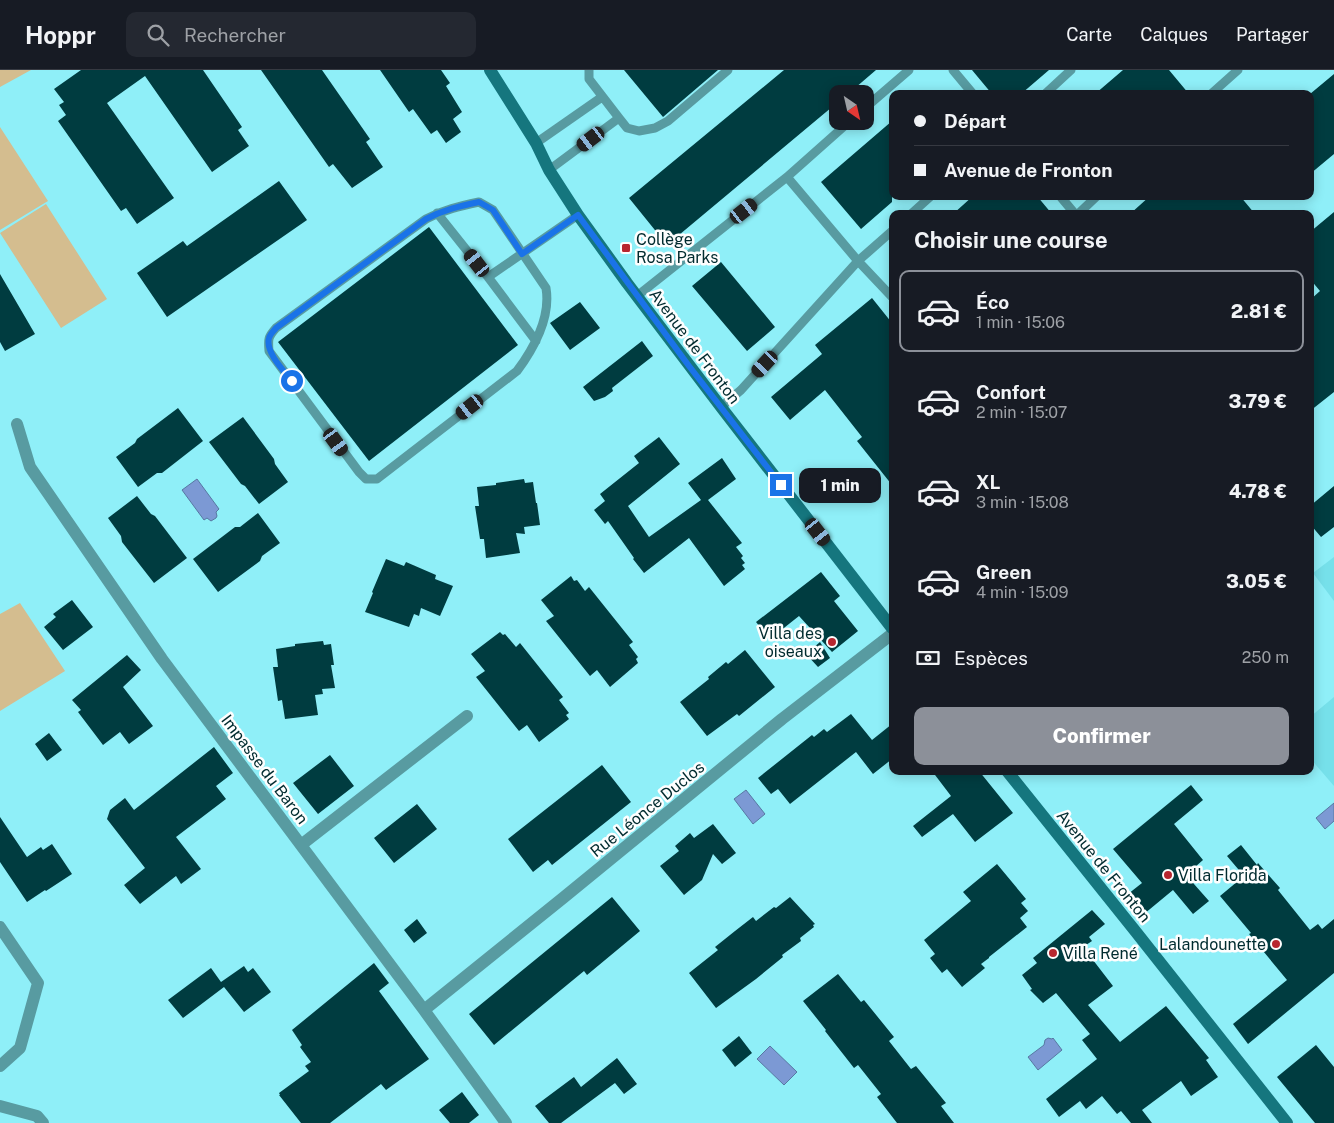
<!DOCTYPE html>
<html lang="fr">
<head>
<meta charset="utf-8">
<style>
	body { margin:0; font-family:"Public Sans",sans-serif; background:#242831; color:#f1f3f6; height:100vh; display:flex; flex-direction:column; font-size:19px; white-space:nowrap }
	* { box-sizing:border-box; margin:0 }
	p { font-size:16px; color:#9ea1a6 }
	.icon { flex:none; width:28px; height:28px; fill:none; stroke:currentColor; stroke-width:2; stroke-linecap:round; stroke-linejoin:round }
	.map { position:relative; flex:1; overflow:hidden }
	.details { position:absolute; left:889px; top:140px; width:425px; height:565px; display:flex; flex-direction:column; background:#171b24; border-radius:10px; box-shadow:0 2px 12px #0003 }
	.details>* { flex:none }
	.banner { position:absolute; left:889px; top:20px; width:425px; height:110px; border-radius:10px; box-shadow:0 2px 12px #0003; display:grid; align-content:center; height:110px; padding:0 25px; background:#171b24 }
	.needle { width:32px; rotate:146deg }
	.fabs { position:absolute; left:829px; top:15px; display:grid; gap:10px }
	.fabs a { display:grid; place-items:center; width:45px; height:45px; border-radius:10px; background:#171b24; box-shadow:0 2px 12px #0003; font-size:25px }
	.end { position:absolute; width:22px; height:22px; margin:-11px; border:6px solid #1a73e8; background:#fff; box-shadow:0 0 0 2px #fff }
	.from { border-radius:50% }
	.bubble { position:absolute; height:35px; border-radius:10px; background:#171b24; box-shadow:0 2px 12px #0003; font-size:16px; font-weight:800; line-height:35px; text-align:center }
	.car { position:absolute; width:15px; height:30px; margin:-15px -8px; border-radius:6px; box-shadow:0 0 4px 1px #0007; background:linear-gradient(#222 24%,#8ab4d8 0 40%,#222 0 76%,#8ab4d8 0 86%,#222 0) }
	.banner b { display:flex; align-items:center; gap:18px; height:48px; font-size:19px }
	.banner b+b { border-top:1px solid #363941 }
	.banner i { width:12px; height:12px; background:#f1f3f6 }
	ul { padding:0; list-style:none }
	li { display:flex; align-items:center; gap:15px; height:82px; margin:0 10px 8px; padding:0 15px; border:2px solid transparent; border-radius:10px }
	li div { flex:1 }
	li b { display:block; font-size:19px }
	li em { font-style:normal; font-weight:800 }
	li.selected { border-color:#8c9099 }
	li>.icon { width:45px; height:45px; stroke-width:1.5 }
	h2 { padding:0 25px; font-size:22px; line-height:60px }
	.pay { display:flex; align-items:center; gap:12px; height:55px; padding:0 25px; font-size:19px }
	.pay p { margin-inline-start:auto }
	.primary-button { display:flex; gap:10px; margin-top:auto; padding:10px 25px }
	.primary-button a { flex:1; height:58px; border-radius:10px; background:#8c9099; color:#fff; font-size:20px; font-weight:800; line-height:58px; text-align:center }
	header { display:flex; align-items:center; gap:30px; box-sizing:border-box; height:70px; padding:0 25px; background:#171b24; border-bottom:1px solid #363941 }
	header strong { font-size:24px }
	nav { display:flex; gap:28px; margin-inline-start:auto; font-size:18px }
	.search { width:350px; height:45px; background:#242831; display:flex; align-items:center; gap:12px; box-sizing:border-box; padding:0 18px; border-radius:10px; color:#9ea1a6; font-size:19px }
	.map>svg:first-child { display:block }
	.built { fill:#76e0ea }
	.green { fill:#d4bd8f }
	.water { fill:#7c99d4; stroke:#5778a2 }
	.building { fill:#003c40 }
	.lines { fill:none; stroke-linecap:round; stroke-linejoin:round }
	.lane { stroke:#589ba1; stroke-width:9 }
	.street { stroke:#589ba1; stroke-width:12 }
	.secondary { stroke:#15767e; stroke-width:12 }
	.route { stroke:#1a73e8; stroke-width:6 }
	.poi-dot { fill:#b7262f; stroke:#fefefe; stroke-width:2 }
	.labels { text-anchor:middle; stroke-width:5; stroke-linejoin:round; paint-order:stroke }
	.poi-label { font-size:16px; fill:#002b2f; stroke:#fefefe; text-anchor:start }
	.street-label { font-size:16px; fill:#002b2f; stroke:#fefefe }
</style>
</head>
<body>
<header>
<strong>Hoppr</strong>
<div class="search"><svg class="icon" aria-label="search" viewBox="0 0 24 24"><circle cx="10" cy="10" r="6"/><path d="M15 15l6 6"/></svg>Rechercher</div>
<nav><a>Carte</a><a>Calques</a><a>Partager</a></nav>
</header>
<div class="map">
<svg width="1334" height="1053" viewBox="0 0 1334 1053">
	<rect width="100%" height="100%" fill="#8feff8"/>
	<path class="built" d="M1334,487v44l-21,-28z
		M1334,627v89l-24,-28v-41z"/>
	<path class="green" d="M0,0h31l-31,17z
		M0,57l48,74 -48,29z
		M46,134l61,95 -46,29 -61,-95z
		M20,533l45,68 -65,40v-97z"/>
	<path class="water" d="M197,409l22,30 -3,3 1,4 -1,2 -5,3 -4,-3 -3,2 -22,-30z
		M746,720l19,24 -12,10 -19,-25z
		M1334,733v18l-9,8 -9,-11z
		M1048,968l4,1 1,-1 9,12 -24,20 -10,-13 16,-12 1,-5z
		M770,976l27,26 -13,13 -27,-26z"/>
	<path class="building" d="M81,0h122l39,57 -4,3 11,16 -37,26 -67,-96 -38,27 67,95 -37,26 -11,-16 -5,3 -63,-90 8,-6 -7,-10 5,-3 -10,-13z
		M261,0h61l48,69 -4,3 17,25 -31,21 -19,-24 -4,3z
		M380,0h61l9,13 -4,3 16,26 -9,7 8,13 -15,11 -9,-13 -6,4 -18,-25 -4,3z
		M624,0h94l-55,47z
		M784,0h92l-28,24h-10v8l-171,143 -38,-47z
		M972,0h77l-28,24h-29z
		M1123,0h46l20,24h-94z
		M1334,4v80l-24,20v-80z
		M892,51v81l-31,27 -40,-47z
		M279,111l28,39 -140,97 -30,-44 46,-32 4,5z
		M973,126h64l15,18h-99z
		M1150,126h90l15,18h-125z
		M1334,142v180l-24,19v-111l10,-9 -10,-12v-47z
		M429,157l89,118 -149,116 -91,-119z
		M721,192l54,65 -28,24 -55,-65z
		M0,204l35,60 -30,17 -5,-9z
		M872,228l20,25v162l-35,-44 5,-4 -37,-47 -35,30 -19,-23 51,-43 -7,-9z
		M580,232l20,26 -30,22 -20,-27z
		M642,271l11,15 -41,32 1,3 -8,6 -11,4 -11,-14z
		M178,338l25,33 -41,32h-5l-19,14 -22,-30 19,-14 2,-4z
		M243,347l31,42 1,5 13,18 -29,22 -14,-18 -4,-2 -32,-42z
		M659,367l21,27 -52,42 21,31 52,-37 -13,-17 34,-25 14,21 -28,21 34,43 -6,4 7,9 -2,2 4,5 -3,2 3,4 -21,17 -35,-48 -45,35 -11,-14 1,-1 -26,-37 -3,3 -11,-14 11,-9 -5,-7 39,-31 -5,-7z
		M524,409l1,4 8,-1 3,21h1l3,22 -16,2 1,7 -9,-1 4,20 -34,5 -2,-19h-4l-5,-33h4l-2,-19 19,-2v-2z
		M1334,416v41l-13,10 -11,-13v-18z
		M137,426l14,18 4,2 32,42 -33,25 -32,-41 -1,-6 -13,-18z
		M258,443l22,30 -18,13 -2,5 -42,31 -25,-33 42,-32h5z
		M386,489l18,7 2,-4 30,13 -1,4 18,7 -13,30 -19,-8 -2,8 -5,-2 -5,13 -44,-15 8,-19 -1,-1z
		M821,502l19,24 -6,5 24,30 -26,21 -33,-36 -29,23 -14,-17z
		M571,506l3,5 3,-1 8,11 4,-4 44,55 -4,3 9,12 -2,2 2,4 -28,24 -13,-17 -7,6 -44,-55 8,-5 -13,-16z
		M72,530l21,27 -30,23 -19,-23 12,-10 -3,-3z
		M500,562l3,3 2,-1 11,13 4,-4 43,54 -4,3 10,13 -3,2 3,4 -30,23 -12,-17 -8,6 -43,-54 9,-6 -14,-17z
		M323,571l1,4 7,-1 3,21h-3l4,23 -13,1 1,5 -8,1 3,20 -33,4 -3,-19 -4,1 -5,-34h5l-2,-18 19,-3v-2z
		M820,572l10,16 -12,9 -12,-13z
		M745,580l30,37 -36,29 -2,-2 -30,22 -27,-34 29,-23 -1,-2 18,-15 2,2z
		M127,585l14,15 -18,17 30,39 -24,18 -9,-12 -17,13 -25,-33 3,-2 -9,-10z
		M851,644l21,26 20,-16v35l-19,15 -17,-22 -66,52 -12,-15 -7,5 -13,-16 54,-43 2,2 10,-8 3,3z
		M49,663l13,17 -15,11 -12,-17z
		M214,677l19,26 -17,13 10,13 -50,38 25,32 -20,15 -5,-8 -36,28 -16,-19 21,-17 -38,-49 3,-9 15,-12 9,12z
		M330,685l24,31 -36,28 -25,-31z
		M602,695l29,37 -79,63 -4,-5 -15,12 -25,-33z
		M932,701h47l34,42 -38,29 -22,-28 -31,23 -9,-11 38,-30z
		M1191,715l12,15 -29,24 29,36 -17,15 23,26 -16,13 -20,-24 -29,24 -16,-20 14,-11 -29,-34z
		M417,734l20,25 -43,34 -20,-25z
		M0,747l27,40 14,-10 2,3 9,-6 20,30 -26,17 -1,-1 -18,12 -27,-40z
		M713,754l23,29 -14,11 -9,-10 -11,26 -18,15 -24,-29 19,-15 -4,-5 15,-13 4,5z
		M1241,775l16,20 1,-2 22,25 -2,2 32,40 8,-6 4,5 12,-10v54l-86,71 -15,-20 54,-44 -38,-46 2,-1 -31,-37 24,-20 -17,-20z
		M997,794l29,35 -5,4 7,8 -8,7 7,9 -38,30v1l-8,6 4,4 -23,19 -15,-18 -5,4 -12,-15 5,-4 -11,-14 47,-39 -8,-9z
		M612,827l28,34 -53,44 -3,-4 -90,74 -25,-31z
		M790,827l25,27 -2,1 1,2 -14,11 1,3 -19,14 1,2 -27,22 -40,29 -27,-35 29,-23 -3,-3 20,-16 18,-14 3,4 18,-14 2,1z
		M1092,840l13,14 -16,13 3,4 -9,6 30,39 -25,19 32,37 46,-36 43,52 -3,2 12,17 -27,19 -10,-15 -39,29 10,13h-21l-10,-12 -4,3 -15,-18 -16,13 -6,-8 -21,16 -13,-18 51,-40 -15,-19 8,-6 -34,-41 -13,10 -13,-13 2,-1 -10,-14 15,-12 -4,-5z
		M417,849l10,14 -13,10 -10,-13z
		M374,893l15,20 -10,8 50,68 -43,31 -5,-6 -51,39h-29l-22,-28h1l-1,-2 30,-22 -4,-5 6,-4 -11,-15 2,-2 -10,-15z
		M244,896l4,6 5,-4 18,24 -27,20 -20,-25 -41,31 -15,-18 43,-32 10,14z
		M838,904l23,28 3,-2 30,37 -5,4 22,28 5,-3 30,37 -5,3 13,17h-57l-20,-26 4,-3 -23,-29 -4,3 -29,-37 1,-1 -23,-29z
		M739,966l13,17 -17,14 -13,-17z
		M1316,975l18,22v56h-19l-38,-46z
		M617,988l20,26 -13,10 -9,-11 -54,40h-12l-14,-17 39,-29 7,10z
		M462,1022l17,23 -10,8h-19l-11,-13z"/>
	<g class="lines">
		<path class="lane" d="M589,0v9l30,39 8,10 12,3 16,-3 13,-7 60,-51
			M953,0l20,24
			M1045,24l26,-24
			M1211,24l27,-24
			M865,38l44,-38
			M536,73l66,-46
			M549,100l70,-52
			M787,107l71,84 34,36
			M1060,126l15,18
			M479,132l14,8 53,78c5,30 -12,60 -29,83l-140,108h-11l-7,-7 -90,-121c-1,-12 -1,-14 7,-23l150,-109c17,-9 34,-13 53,-17z
			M437,143l51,64 48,64
			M911,144l20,-18
			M1078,144l19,-18
			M488,207l90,-62
			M637,226l150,-119 63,-56
			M721,337l20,-17 117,-129 34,-30"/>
		<path class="street" d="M17,354l13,43 132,192 262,351 82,113
			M301,775l166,-129
			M0,857l38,56 -18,65 -20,18
			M424,940l139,-112 219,-179 110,-85
			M0,1036l37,10 6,7"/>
		<path class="secondary" d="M490,0l46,73 13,27 29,45 49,68 94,124 171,221
			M1007,701l129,161 151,191"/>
	</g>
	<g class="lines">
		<path class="route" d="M292,311c-8,-10 -27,-29 -23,-43 1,-4 5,-7 7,-10l150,-109c17,-9 34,-13 53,-17l14,8 29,44 56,-39 111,151 92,119"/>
	</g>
	<g class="poi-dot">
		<rect x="621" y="173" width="10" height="10" rx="2.5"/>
		<circle cx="832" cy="572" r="5"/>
		<circle cx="1168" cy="805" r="5"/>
		<circle cx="1276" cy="874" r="5"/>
		<circle cx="1053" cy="883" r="5"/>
	</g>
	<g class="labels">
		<g class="poi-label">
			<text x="636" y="175">Collège<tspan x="636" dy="18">Rosa Parks</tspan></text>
			<text x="822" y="569" text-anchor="end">Villa des<tspan x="822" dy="18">oiseaux</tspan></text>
			<text x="1178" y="811">Villa Florida</text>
			<text x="1266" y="880" text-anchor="end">Lalandounette</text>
			<text x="1063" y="889">Villa René</text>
		</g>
		<g class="street-label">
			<text transform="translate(695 276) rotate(53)" y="6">Avenue de Fronton</text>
			<text transform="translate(265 699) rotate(53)" y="6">Impasse du Baron</text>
			<text transform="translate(647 739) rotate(-39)" y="6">Rue Léonce Duclos</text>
			<text transform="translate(1104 796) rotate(51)" y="6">Avenue de Fronton</text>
		</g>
	</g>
</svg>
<div class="fabs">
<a><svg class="needle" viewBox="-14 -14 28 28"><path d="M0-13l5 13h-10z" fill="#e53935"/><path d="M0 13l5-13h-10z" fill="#9ea1a6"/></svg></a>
</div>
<i class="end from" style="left:292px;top:311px"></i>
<i class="end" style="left:781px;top:415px"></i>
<div class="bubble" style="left:799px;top:398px;width:82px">1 min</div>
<i class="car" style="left:591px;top:69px;rotate:233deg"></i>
<i class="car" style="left:744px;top:141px;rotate:52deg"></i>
<i class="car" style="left:477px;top:193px;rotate:322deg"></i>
<i class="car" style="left:765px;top:294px;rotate:223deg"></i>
<i class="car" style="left:470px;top:337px;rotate:232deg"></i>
<i class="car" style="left:336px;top:372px;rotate:144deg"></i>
<i class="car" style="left:818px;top:462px;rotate:142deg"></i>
<div class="banner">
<b><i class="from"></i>Départ</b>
<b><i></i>Avenue de Fronton</b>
</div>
<section class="details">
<h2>Choisir une course</h2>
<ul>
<li class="selected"><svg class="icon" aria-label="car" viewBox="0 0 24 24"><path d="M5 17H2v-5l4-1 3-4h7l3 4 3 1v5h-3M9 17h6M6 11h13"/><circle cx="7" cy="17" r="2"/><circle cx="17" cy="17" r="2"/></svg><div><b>Éco</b><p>1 min · 15:06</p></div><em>2.81 €</em></li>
<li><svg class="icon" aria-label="car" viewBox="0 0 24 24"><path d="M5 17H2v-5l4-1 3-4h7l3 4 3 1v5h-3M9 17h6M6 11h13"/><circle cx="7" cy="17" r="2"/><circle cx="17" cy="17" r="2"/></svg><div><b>Confort</b><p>2 min · 15:07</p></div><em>3.79 €</em></li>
<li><svg class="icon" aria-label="car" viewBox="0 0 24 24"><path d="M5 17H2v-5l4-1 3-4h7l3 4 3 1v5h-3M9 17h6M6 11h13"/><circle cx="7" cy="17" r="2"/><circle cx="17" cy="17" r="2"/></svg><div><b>XL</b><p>3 min · 15:08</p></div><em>4.78 €</em></li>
<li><svg class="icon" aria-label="car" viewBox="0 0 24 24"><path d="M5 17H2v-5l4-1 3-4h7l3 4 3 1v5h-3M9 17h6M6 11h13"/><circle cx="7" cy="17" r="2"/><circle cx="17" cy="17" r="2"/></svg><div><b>Green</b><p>4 min · 15:09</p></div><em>3.05 €</em></li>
</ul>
<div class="pay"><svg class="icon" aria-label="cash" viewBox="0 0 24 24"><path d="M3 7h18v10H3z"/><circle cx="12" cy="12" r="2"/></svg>Espèces<p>250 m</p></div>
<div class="primary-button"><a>Confirmer</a></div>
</section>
</div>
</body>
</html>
